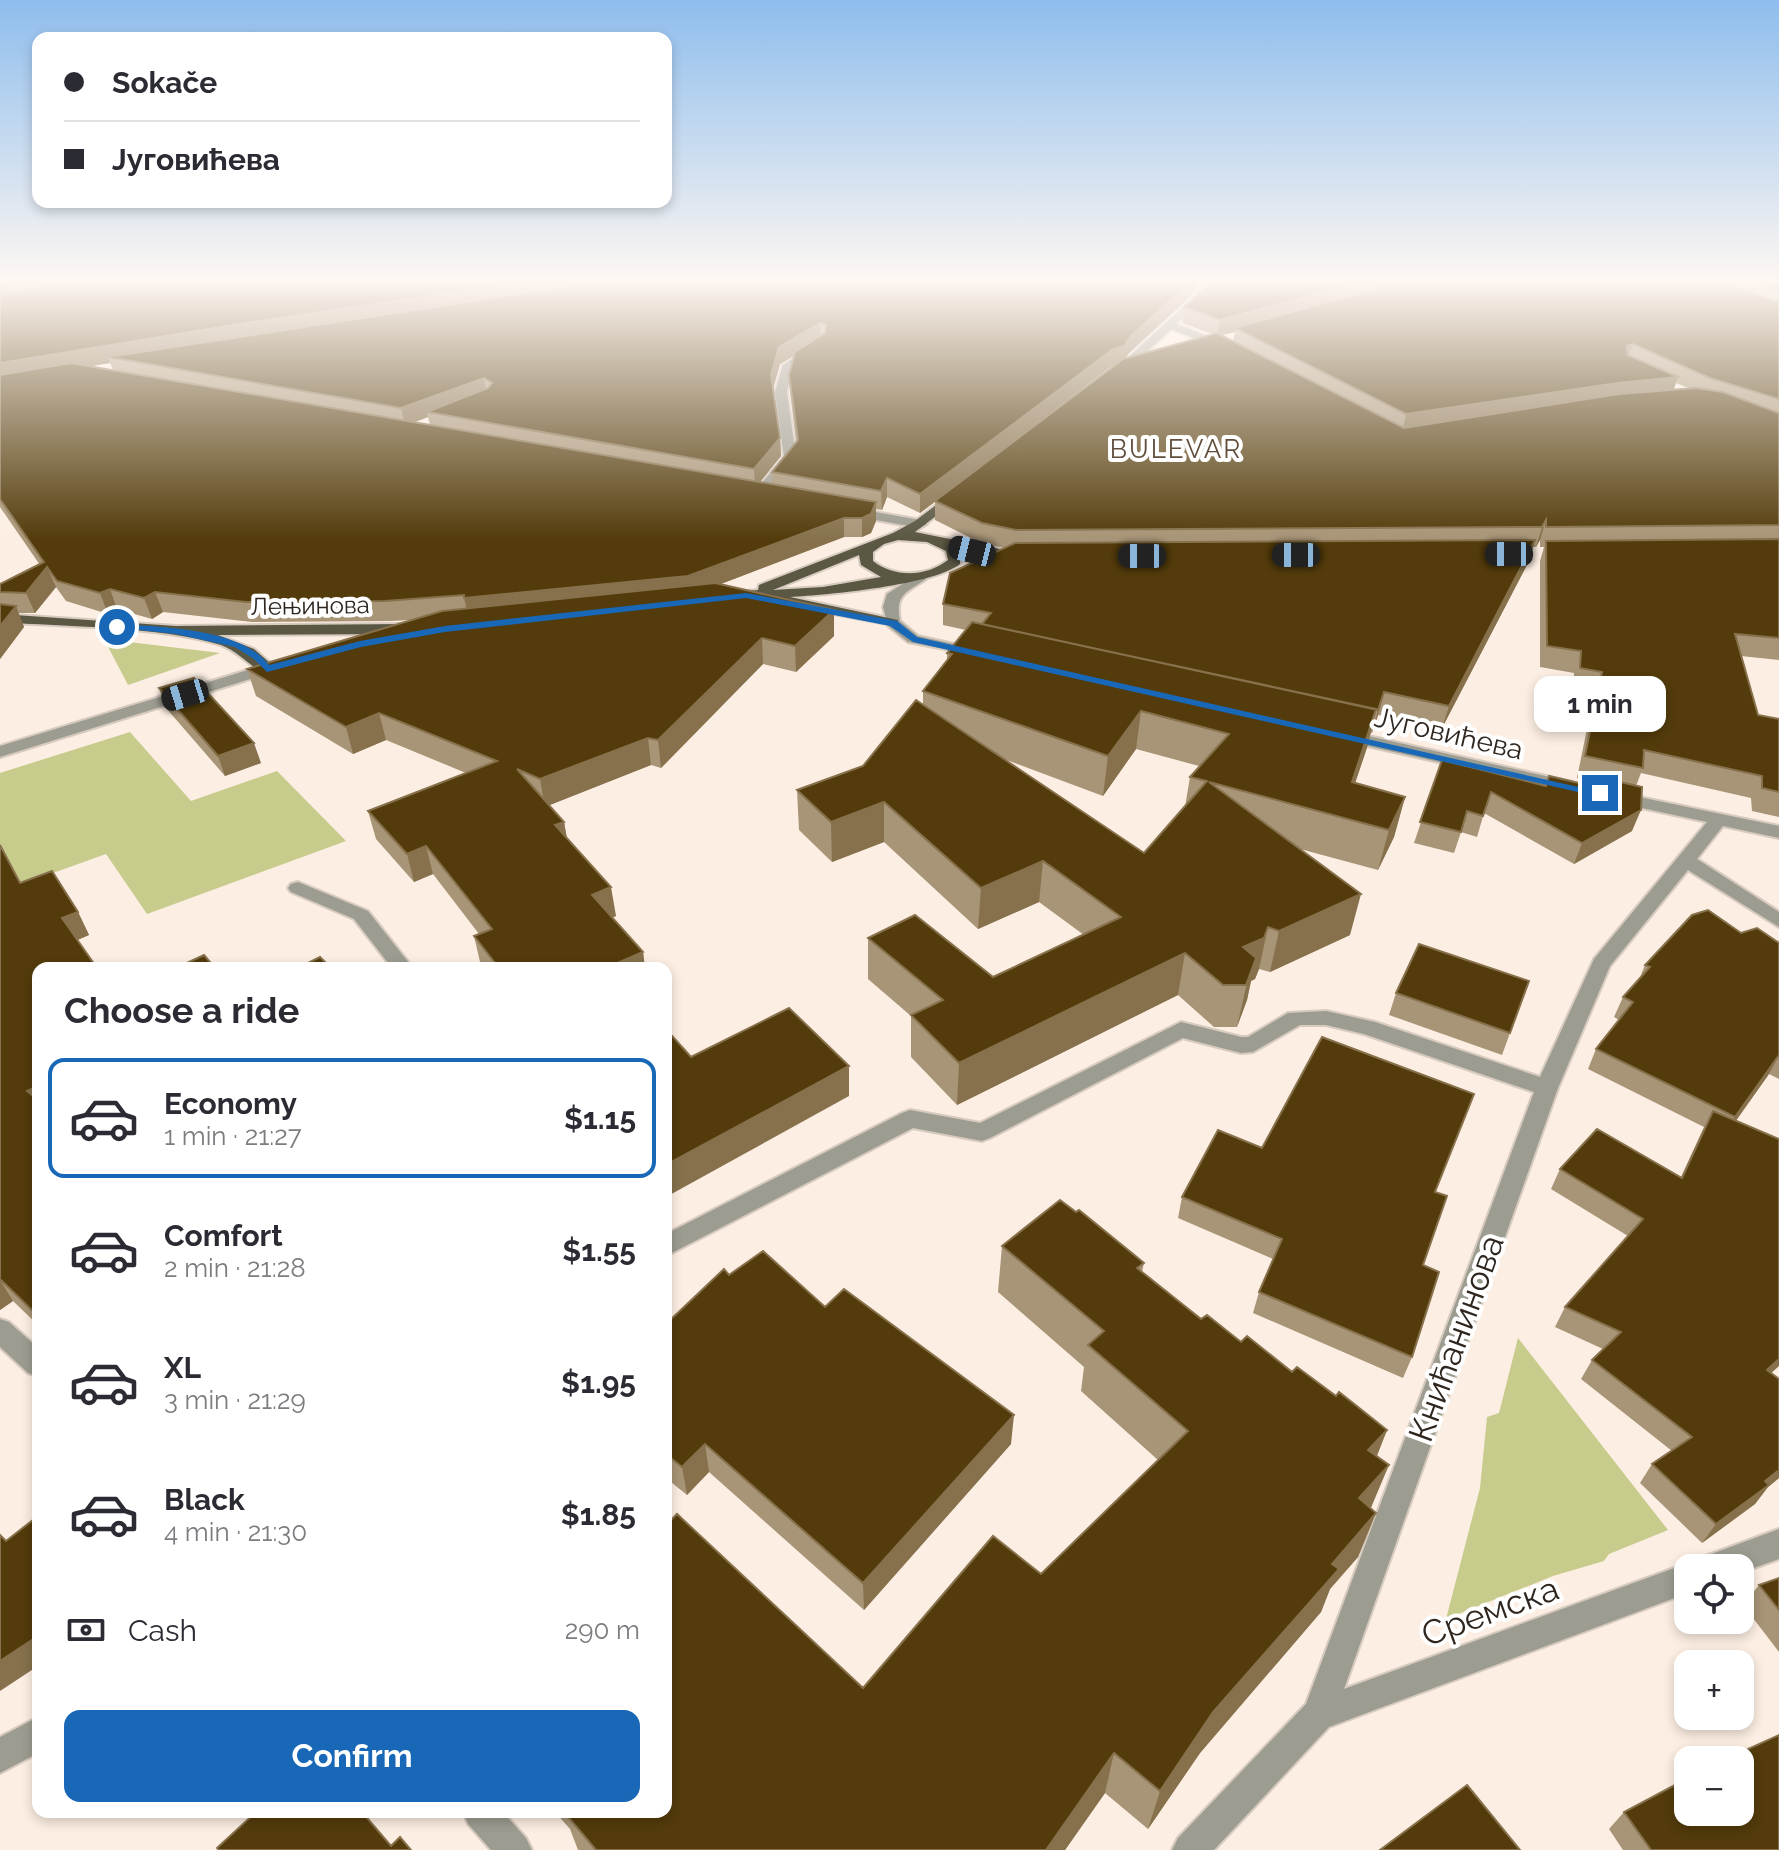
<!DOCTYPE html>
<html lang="en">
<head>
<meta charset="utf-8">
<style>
	body { margin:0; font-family:Raleway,sans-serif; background:#f7f7f7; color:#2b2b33; height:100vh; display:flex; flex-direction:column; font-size:30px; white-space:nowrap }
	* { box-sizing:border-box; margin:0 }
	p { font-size:26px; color:#7c7c81 }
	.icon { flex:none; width:44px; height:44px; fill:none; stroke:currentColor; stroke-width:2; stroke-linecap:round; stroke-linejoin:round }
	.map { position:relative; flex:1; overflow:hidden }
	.details { position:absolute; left:32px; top:962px; width:640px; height:856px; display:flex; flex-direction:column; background:#fff; border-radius:16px; box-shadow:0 4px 12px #0003 }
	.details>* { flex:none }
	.top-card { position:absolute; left:32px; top:32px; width:640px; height:176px; border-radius:16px; box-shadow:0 4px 12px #0003; display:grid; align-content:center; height:176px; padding:0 32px; background:#fff }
	.controls { position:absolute; left:1674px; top:1554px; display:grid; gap:16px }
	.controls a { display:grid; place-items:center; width:80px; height:80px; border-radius:16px; background:#fff; box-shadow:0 4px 12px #0003; font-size:40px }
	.end { position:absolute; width:36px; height:36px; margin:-18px; border:10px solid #1868b7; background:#fff; box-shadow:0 0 0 4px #fff }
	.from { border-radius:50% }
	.bubble { position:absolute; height:56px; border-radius:16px; background:#fff; box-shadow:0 4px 12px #0003; font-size:26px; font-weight:700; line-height:56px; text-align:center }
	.car { position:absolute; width:24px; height:48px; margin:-24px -12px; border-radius:10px; box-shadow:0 0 6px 2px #0007; background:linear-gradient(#222 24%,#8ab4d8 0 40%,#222 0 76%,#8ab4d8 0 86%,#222 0) }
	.top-card b { display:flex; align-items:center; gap:28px; height:76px; font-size:30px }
	.top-card b+b { border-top:2px solid #e1e1e2 }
	.top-card i { width:20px; height:20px; background:#2b2b33 }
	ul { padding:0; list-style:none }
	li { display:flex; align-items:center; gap:24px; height:120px; margin:0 16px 12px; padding:0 16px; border:4px solid transparent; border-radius:16px }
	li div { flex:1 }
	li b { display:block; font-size:30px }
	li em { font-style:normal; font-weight:700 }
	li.active { border-color:#1868b7 }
	li>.icon { width:72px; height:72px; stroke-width:1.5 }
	h2 { padding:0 32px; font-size:36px; line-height:96px }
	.pay { display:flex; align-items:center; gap:20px; height:88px; padding:0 32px; font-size:30px }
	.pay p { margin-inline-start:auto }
	.cta { display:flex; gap:16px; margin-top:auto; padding:16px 32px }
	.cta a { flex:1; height:92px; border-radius:16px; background:#1868b7; color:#fff; font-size:32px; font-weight:700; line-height:92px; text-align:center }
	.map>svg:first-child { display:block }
	.green { fill:#c7cb8c }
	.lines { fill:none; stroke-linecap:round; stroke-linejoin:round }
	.minor-casing { stroke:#d7cabf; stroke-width:4 }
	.major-casing { stroke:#d7cabf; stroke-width:4 }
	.minor { fill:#9d9c90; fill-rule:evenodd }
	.major { fill:#5a5743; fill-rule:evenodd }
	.wall { fill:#a89476; fill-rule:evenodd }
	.shaded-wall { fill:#86714c }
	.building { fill:#533b0b; stroke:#86714c; stroke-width:2 }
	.route { fill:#1868b7 }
	.labels { text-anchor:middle; stroke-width:8; stroke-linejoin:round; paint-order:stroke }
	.far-street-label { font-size:24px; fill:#2f261f; stroke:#fff }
	.far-quarter-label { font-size:26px; letter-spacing:2px; fill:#614e3d; stroke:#fff }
	.street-label { font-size:28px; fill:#2f261f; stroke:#fff }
	.near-street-label { font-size:34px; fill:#2f261f; stroke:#fff }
</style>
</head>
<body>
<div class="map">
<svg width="1779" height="1850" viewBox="0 0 1779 1850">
	<rect width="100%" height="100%" fill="#fceee2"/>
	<path class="green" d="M104,639l116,14 -92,32z
		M130,732l61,69 86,-30 69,70 -199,73 -41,-60 -106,38v-119z
		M1518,1338l150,192 -59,24 -5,7 -51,15 -107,43 34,-131 7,-71 12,-4z"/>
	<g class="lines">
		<defs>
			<path id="minor" d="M1203,281h10l-14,22 -23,21 53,21v4h-8l-50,-20 -32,30 -3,8h-8l-3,-4 6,-8 61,-56z
				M809,347l9,2 -25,18 -6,25 9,65 -32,41h-10v-6l30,-35 -9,-65 8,-27z
				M853,508l67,12 7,4 -7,4 -72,-13 -2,-3z
				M921,572l7,4 -2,3c-20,14 -31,15 -26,42l18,15 63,14v6l-73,-14 -20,-16 -5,-19 4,-13z
				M267,664l8,5 -2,3 -273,85v-11z
				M1342,730l230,52 9,5 -9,5 -236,-53 -2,-4z
				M1615,792l164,34v12l-56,-12 -26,33 82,53v15l-91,-57 -78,96 -52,122 -214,601 344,-126 11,5 4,-11 76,-28v30l-39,14v-5h-52v25l-359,134 -115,123h-42l6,-12 128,-134 228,-612 -170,-58 -38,-9h-26l-47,27 -12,1 -58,-15 -193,100 -8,3 -69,-13 -247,128v-22l236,-121 8,-3 70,13 201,-101 60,15h7l40,-24 38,-2 49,11 165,55 54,-118 113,-137 -98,-21 -3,-4 3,-4z
				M298,882l70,29 45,57h-21l-38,-49 -63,-27 -3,-4 3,-4z
				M0,1319l9,3 29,26v29l-10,-4 -28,-26z
				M38,1717v36l-38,20v-36z
				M463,1812h40l23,26 6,12h-41l-23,-26z"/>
			<path id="major" d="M956,490l5,1v6l-46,35 109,22v6l-64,-9v13c-26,21 -133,31 -170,33l108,23v6l-112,-21 -7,-4 2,-3 -44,2 -7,-4 7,-4 21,-2 1,-5 134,-52 22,-12zM898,540l29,2 19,9 2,9c-22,17 -53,18 -75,1v-9l11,-8zM859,555l2,10 20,12 -58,10 -50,3z
				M0,614l176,12 229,-2 8,5 -8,5 -187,1 36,14 16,14 17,-4 8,5 -28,10c-14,-4 -27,-22 -46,-29 -62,-19 -155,-18 -221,-23z"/>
		</defs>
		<use href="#minor" class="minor-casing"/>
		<use href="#major" class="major-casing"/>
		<use href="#minor" class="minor"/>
		<use href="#major" class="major"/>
	</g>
	<path class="wall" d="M0,281l1190,16 -61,56 -4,5 87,-24 -30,-11 2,-16 20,-18 5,-8h570v379l-38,-4 17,59 21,4v98l-27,-6 -1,-13 -110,-25 -5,13 -4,45 -58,33 -90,-51 -7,24 -16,-5 -7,21 -40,-10 28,-83 104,26 32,-3 1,-4 -2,-1 17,-84 -21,-4 1,-17 -34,-6v-106l4,-14h-4v-7l-4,7h-3l-4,14 -87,167 -64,-13 -6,18h-1l-16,50 50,14 -11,40 -16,33 -78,-21 50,86 -80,37 -11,-3 -4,10 -4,2 -4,19 -10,27h-23l-36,-32 -221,110 -46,-48v-41l-43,-37v-41l125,39 91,-42 -45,-33 -61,27 -94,-87 -52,20 -33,-32 -2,-40 66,-24 60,-61v-14l24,-30v-8l19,-23 -23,-5v-21l62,-56 -24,-5 -46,-23v-18l-15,11 -33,-16 -5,13 -6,-1v12l-5,12 -9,4h-18l-123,47 113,52 -38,36 -33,-8 -102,104 -10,-3 -102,40 15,17 3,17 49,77 -4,1 31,35 2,16h-162l-2,-2 -7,-30 5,-2 -46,-60 -19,8 -38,-43 -8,-28 98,-38 -80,-33 -33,14 -97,-58 -9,-27 165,-49 -22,1 -138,1 -89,-10 -11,7 -35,-10 -9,5 -42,-13 -10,-14 -21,26h-17l6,14 -24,32v-75l40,-19 -40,-58zM1235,332l-2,9 -11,-6zM794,356l-5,19 1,17 6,50 -24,30v12l-12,-2 21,-26 -1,-18 -7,-49 7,-25zM110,363l3,7 -24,-4zM1114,365l-140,107 136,-105zM1676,383l12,5 -14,1zM428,417l2,8 -16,-3zM1136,749l63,17 -9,11 -5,30 -41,46 -140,-94 99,37z
		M159,688l102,75 -36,13 -59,-68z
		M0,845l20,38 58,29 11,23 -12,5 -39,28v357l-25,-24 -13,9z
		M1741,933l38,10v136l-10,-5 -33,47 36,252 7,6v99l-11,9 -13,17 -53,39 -62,-60 12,-19 20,-13 -91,-72 11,-19 11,-11 -48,-22 10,-20 63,-71 -77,-47 9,-20 121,8 23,-50 -116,-58 8,-20 23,-29 -5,-3 9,-20 16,-17 6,-15z
		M1529,981l-27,74 -113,-40 7,-22z
		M1466,1116l-31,76 -12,73 -11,92 -9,21 -150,-65 6,-21 14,-33 -95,-41 4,-21 80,-49z
		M1002,1246l142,17 -2,9 59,47 135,77 51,34 -10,26 -6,52 5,5 -18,44 -28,32 -9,23 -121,141 -52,76 -43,-36 -40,57h-487l-8,-21 -15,-17h111l375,-238 117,-114 -77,-69 3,-24 -86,-75z
		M729,1275l96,32 186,137 -147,166 -155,-138 -22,23 -21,-17v-154z
		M1779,1578v74l-36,-47 16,-20z
		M1624,1812l155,38h-156l-14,-21z"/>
	<path class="shaded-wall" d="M8,281h110l-118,18v-17z
		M533,281h107l-532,76 2,6 -110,18v-18l252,-41z
		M1192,281h9l-11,16 -61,56 -7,10 -12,4 -190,146v-19l211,-158z
		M1363,281h52l-180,47v4l-18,4 3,-16z
		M820,323l1,16 -41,25 -8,28 -1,-17 8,-28z
		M1633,344l-6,17v-15z
		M1678,377l-6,17 -270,38 4,-18 212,-31z
		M484,378l3,17 -60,17 1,5 -23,9 -4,-18z
		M780,438l1,18 -26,32 -1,-19z
		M887,478v19l-5,13 -1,-19z
		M876,502v19l-5,12 -9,4v-19z
		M844,518v19l-155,59 -220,22 -5,-20z
		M1546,520l-6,20 -4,7 6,-20z
		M1535,540l-6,21 -87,167 7,-22z
		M47,567l9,20 -21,26 -9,-20z
		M110,589l7,20 -9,5 -8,-21z
		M155,592l8,20 -11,7 -8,-21z
		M16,606l8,21 -24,32v-33z
		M834,610v26l-38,36 -1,-26z
		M762,638l1,26 -102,104 -3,-28z
		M1384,692l-6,23 -6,18 6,-23z
		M1376,709l-9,39 -25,74 10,-40z
		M1141,711l-5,38 -33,47 5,-40z
		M379,713l7,27 -33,14 -7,-27z
		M648,738l3,27 -106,42 -5,-28z
		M254,743l7,20 -36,13 -7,-20z
		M1405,797l-11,40 -16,33 11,-40z
		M884,802v40l-52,20 -1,-40z
		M1641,810l-9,21 -58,33 8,-21z
		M564,822l5,28 -14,-25z
		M426,846l7,28 -19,8 -7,-28z
		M1043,861l-4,41 -61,27 3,-41z
		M611,887l5,29 -19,8 -5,-29z
		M1361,894l-11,41 -80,37 9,-41z
		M78,912l11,23 -16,7 -11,-24z
		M1268,927l-9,42 -4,10 -4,2 -4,19 -10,27 10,-44 -4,-36z
		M643,952l2,16h-35v-2z
		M1185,953l-7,42 -221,110 2,-42z
		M1779,1055l-10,19 -45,63 11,-20z
		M849,1066v30l-183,101v-32z
		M38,1086v25l-11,-20z
		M0,1280l13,21 -13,9z
		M1779,1359v7l-25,23 13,-19z
		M1014,1415l-3,29 -147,166 -1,-27z
		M1387,1430l-18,45 -1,-25z
		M705,1444l4,28 -22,23 -5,-28z
		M1389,1465l-19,45 -11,-12z
		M1779,1470v8l-11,9 -13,17 -53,39 14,-19z
		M1376,1513l-18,44 -28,32 -9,23 -121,141 -52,76 12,-38 53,-79 119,-148z
		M38,1636v30l-38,25v-30z
		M1114,1753l-9,40 -40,57h-19z"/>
	<path class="building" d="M80,281h453l-281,41 -252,41v-70z
		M605,281h587l-61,55 -7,10 -12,4 -192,144 -33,-16 -6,13 -109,-19 26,-32 -9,-65 6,-23 30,-19 1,-8 -6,-2 -41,24 -8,28 9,63 -26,31 -327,-57 61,-24 4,-5 -8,-5 -83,30 -293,-51z
		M1209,281h154l-143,39 -36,-13 20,-18z
		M1402,281h318l59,21v97l-69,-21 -77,-34 -6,2 1,9 50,22 -60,6 -212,31 -171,-86z
		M1751,281h28v10z
		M1217,333l187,95 215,-34 77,-6 27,4 56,21v112l-233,2v-7l-4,7 -526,3 -34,-7 -47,-22 188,-142z
		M71,363l805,139 -5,12 -9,4h-18l-156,58 -224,22v-3l-79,6 -139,1 -91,-10 -11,6 -34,-9 -10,4 -43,-12 -10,-14 -21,26 -26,-1v-8l44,-22 -44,-63v-124z
		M1779,539v99l-44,-4 23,81 21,4v73l-17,-4v-12l-118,-26 -1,18 -58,-12 17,-84 -22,-4 1,-17 -34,-5 -1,-105z
		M1535,540l-86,166 -65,-14 -6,18 -396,-86 9,-11 -48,-9 7,-31 65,-30z
		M715,583l119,27 -39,36 -33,-8 -104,102 -10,-2 -108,41 -23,-10 47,53 -9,3 56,62 -19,8 51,57 -33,14 2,2h-113l-25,-32 18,-7 -66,-83 -19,8 -39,-43 129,-50 -118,-48 -33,14 -99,-58 195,-58z
		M0,604l16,2 -16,20z
		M972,622l404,87 -24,73 53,15 -16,33 -180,-48 152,112 -82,37 -11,-4 -4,11 -21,9 13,11 -10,27h-23l-38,-32 -226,110 -48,-48 32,-15 -75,-62 47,-23 78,62 128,-60 -78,-56 -62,27 -97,-86 -53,20 -34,-32 66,-24 53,-66 228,153 63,-72 -17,-4 39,-43 -88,-23 -33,45 -185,-65 29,-37 -5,-1z
		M194,678l60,65 -36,13 -59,-68z
		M1442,760l104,26 3,-10 30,7 2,-10 61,14 -1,23 -59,33 -91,-51 -8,24 -16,-5 -6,21 -41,-10z
		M0,845l20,38 32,-12 26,41 -16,6 35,50h-59v118l-11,5 11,9v216l-38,-37z
		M1708,910l33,23 16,-5 22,15v112l-44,62 -139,-68 37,-47 -10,-5 27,-30 -5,-2 47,-50z
		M1419,944l110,37 -19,52 -114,-40z
		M204,955l11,13h-39z
		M320,957l11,11h-33z
		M789,1008l60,58 -183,99v-136l25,28z
		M1322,1037l152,57 -39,98 12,4 -24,69 16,7 -27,85 -153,-65 23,-53 -100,-42 36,-67 44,18z
		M1713,1111l66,28v220l-12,11 12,9v91l-14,11 4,4 -53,39 -64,-60 40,-27 -100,-77 29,-28 -56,-25 78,-88 -83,-50 37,-40 85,49z
		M1060,1200l16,12 3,-2 65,53 -7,5 64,51 6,-4 34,27 6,-6 45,36 5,-5 39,29 3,-4 48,38 -19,20 21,15 -30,33 17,15 -44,51 7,5 -126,143 -53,79 -46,-38 -68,97h-450l-32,-38h102v-287l11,-11 186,174 130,-152 48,38 147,-143 -100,-86 16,-14 -102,-85z
		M763,1251l62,56 19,-18 170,126 -151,168 -158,-139 -23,23 -16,-13v-130l58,-55 5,6z
		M38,1516v120l-38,25v-126l6,6z
		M1779,1578v32l-20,-25z
		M1779,1735v115h-128l-27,-38 64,-34v34h52v-52h-16z
		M1467,1785l53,65h-140z
		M256,1812h106l29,34 9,-9 11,13h-192l-2,-2z"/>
	<linearGradient id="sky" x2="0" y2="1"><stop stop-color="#8ebded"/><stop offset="0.52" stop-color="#fef7f2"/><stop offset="1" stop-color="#fef7f2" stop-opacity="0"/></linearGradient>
	<rect width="1779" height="540" fill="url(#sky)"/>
	<path class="route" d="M746,593l151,28 20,16 688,156 -5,4 -687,-155 -23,-16 -144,-28 -301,34 -84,15 -94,25 -13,-13 -19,-12 -59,-13 -64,-7 5,-3c44,3 124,4 152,41l91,-24 85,-15z"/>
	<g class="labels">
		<g class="far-street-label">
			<text transform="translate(310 606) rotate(-1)" y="8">Лењинова</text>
		</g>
		<g class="far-quarter-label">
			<text x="1176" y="458">BULEVAR</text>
		</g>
		<g class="street-label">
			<text transform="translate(1449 733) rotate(13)" y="10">Југовићева</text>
		</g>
		<g class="near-street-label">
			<text transform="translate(1456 1338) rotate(-70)" y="12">Книћанинова</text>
			<text transform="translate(1490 1611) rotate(-20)" y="12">Сремска</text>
		</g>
	</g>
</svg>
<div class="controls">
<a><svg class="icon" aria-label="locate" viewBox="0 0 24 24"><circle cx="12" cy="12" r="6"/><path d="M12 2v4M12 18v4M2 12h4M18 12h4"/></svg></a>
<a>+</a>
<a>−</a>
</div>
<i class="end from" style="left:117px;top:627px"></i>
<i class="end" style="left:1600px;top:793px"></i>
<div class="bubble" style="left:1534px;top:676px;width:132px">1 min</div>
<i class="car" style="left:972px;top:551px;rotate:284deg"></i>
<i class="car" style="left:1509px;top:554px;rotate:270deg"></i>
<i class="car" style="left:1296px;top:555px;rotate:270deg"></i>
<i class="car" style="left:1142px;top:556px;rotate:270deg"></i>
<i class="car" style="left:185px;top:695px;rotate:253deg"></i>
<div class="top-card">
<b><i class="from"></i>Sokače</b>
<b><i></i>Југовићева</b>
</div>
<section class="details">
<h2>Choose a ride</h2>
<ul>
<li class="active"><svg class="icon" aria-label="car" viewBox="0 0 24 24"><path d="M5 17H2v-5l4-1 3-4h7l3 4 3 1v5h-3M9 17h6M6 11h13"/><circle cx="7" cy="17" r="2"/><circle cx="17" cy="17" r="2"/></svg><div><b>Economy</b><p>1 min · 21:27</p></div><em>$1.15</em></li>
<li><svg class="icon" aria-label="car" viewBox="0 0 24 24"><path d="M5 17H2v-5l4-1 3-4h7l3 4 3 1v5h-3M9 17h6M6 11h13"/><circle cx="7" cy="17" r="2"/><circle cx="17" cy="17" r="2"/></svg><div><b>Comfort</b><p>2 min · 21:28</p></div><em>$1.55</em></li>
<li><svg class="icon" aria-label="car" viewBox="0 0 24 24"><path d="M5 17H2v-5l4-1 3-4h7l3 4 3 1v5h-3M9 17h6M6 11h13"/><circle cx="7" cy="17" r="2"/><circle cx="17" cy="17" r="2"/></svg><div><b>XL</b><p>3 min · 21:29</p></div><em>$1.95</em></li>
<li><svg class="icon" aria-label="car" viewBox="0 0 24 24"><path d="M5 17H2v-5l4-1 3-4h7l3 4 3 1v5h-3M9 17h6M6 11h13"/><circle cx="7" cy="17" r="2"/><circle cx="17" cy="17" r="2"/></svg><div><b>Black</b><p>4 min · 21:30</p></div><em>$1.85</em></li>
</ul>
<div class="pay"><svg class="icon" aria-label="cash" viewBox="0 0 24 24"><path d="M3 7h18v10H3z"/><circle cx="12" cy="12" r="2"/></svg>Cash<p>290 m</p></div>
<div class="cta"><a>Confirm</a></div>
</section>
</div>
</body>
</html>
